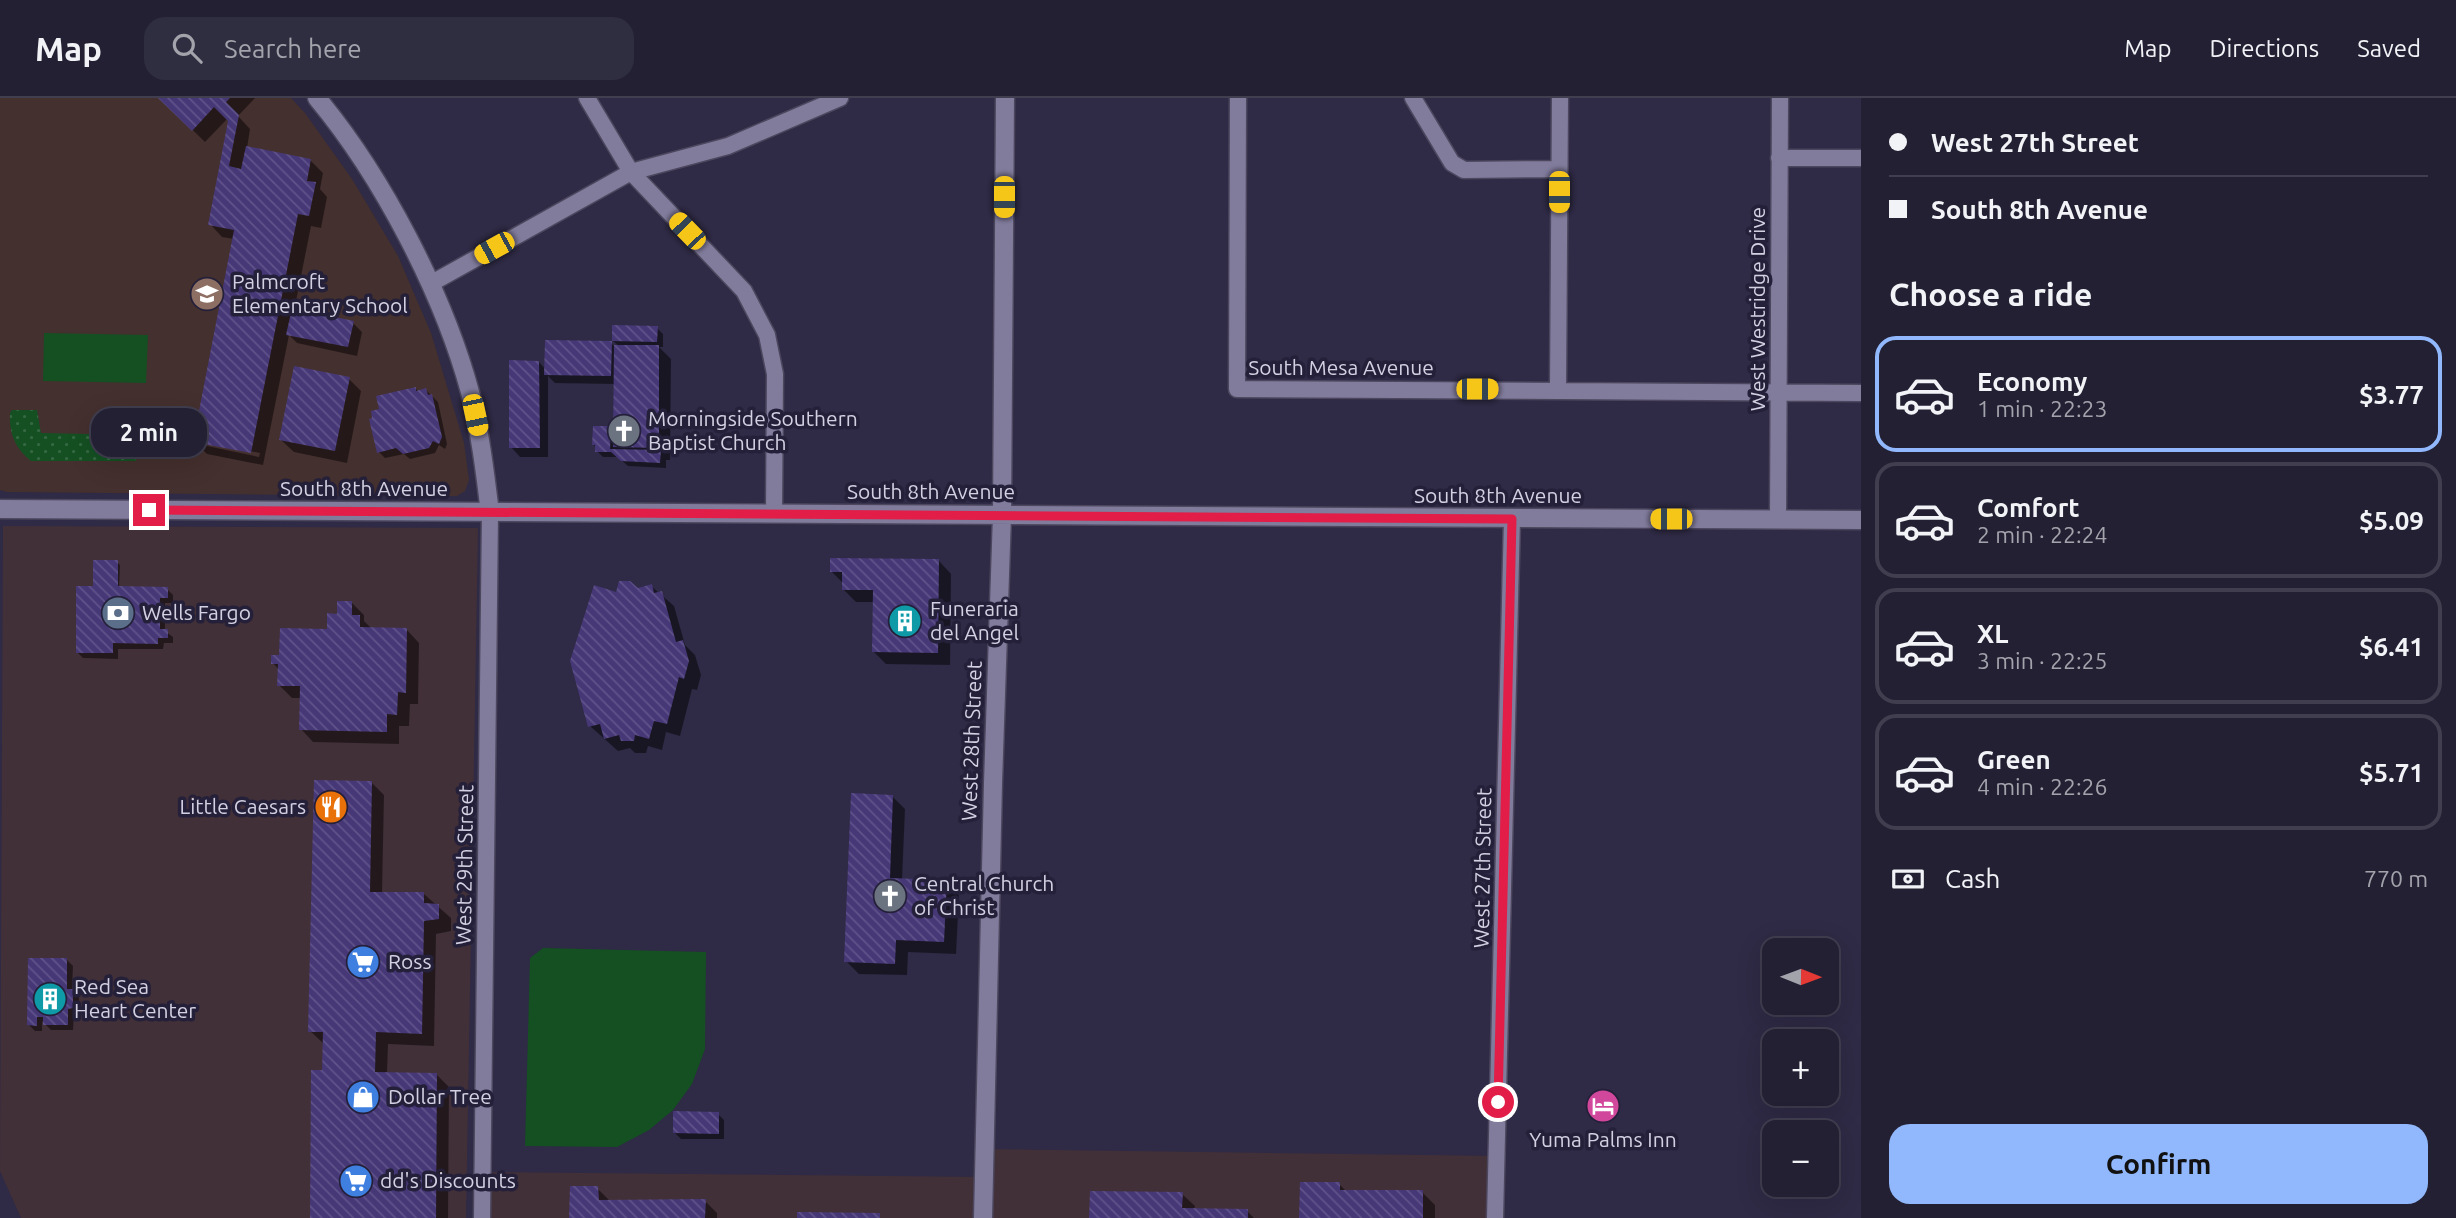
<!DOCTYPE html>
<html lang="en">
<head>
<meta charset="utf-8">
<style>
	body { margin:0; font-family:Ubuntu,sans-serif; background:#2f2d40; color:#f1f3f6; height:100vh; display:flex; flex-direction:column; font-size:26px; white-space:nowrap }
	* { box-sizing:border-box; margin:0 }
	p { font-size:23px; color:#a3a3ac }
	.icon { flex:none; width:38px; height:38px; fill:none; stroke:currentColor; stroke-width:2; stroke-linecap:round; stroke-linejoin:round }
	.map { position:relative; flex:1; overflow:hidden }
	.panel { display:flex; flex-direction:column; background:#232034; width:595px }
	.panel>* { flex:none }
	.hud { display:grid; align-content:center; height:154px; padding:0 28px; background:#232034 }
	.needle { width:46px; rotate:91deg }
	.controls { position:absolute; left:1762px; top:840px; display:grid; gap:14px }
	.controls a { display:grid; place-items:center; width:77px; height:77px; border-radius:14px; background:#232034; box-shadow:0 7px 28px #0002,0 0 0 2px #403e4f; font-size:35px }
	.end { position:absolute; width:32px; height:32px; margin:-16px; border:9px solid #e11d48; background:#fff; box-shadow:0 0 0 4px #fff }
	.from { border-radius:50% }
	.bubble { position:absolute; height:49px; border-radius:21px; background:#232034; box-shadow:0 7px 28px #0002,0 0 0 2px #403e4f; font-size:23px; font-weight:600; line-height:49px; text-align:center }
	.car { position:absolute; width:21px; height:42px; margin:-21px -10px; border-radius:9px; box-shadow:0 0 5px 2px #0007; background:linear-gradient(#f5c518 24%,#345 0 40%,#f5c518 0 76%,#345 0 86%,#f5c518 0) }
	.hud b { display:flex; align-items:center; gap:24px; height:66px; font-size:26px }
	.hud b+b { border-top:2px solid #403e4f }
	.hud i { width:18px; height:18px; background:#f1f3f6 }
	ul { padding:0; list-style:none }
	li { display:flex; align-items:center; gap:21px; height:116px; margin:0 14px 10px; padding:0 14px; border:4px solid #403e4f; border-radius:21px }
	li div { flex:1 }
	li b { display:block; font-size:26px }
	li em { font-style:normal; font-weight:600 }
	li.active { border-color:#91b8fd }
	li>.icon { width:63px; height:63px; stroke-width:1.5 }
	h2 { padding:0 28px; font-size:32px; line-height:84px }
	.pay { display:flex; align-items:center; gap:18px; height:77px; padding:0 28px; font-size:26px }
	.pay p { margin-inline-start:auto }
	.action { display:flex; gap:14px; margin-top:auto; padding:14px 28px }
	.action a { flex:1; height:80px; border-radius:21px; background:#91b8fd; color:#111; font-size:28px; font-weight:600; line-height:80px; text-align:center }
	header { display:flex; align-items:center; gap:42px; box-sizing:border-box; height:98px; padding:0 35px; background:#232034; border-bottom:2px solid #403e4f }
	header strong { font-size:33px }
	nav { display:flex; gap:38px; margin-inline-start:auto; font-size:24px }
	.search { width:490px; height:63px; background:#2f2d40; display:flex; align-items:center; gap:18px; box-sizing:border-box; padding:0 24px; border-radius:21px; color:#a3a3ac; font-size:26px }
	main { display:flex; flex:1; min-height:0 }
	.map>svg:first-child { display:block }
	.commercial { fill:#423038 }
	.education { fill:#44302e }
	.green { fill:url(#green-dots) }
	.pitch { fill:#145022 }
	.shadow { fill:#0007; fill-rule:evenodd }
	.building { fill:url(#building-back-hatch) }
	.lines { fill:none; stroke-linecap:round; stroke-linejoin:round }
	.street-casing { stroke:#4c475e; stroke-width:19 }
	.secondary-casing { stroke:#4c475e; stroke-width:21 }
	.street { stroke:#817c9c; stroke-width:16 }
	.secondary { stroke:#817c9c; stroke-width:18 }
	.route { stroke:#e11d48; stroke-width:9 }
	.labels { text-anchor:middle; stroke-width:7; stroke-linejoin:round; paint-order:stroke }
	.poi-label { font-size:21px; fill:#d3d0e2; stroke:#25203a; text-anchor:start }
	.street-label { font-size:21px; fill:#d3d0e2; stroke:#25203a }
</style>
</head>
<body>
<header>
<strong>Map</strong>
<div class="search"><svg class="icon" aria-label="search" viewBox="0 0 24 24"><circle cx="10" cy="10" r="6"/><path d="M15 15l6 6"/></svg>Search here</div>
<nav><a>Map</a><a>Directions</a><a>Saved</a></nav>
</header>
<main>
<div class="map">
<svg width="1861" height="1120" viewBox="0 0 1861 1120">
	<defs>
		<pattern id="green-dots" width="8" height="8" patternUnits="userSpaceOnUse" patternTransform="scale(1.75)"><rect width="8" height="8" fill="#145022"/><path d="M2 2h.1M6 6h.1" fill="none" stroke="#356842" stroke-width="1.8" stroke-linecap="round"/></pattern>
		<pattern id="building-back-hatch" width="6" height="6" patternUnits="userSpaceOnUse" patternTransform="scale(1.75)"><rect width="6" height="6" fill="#463777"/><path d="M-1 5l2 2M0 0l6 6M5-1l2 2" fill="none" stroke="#60538a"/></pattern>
	</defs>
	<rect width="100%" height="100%" fill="#2f2a45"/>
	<path class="commercial" d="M3,428l475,2 -12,690h-445l-21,-47z
		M984,1051l513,7 -1,62h-1014l1,-46 501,5z"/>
	<path class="education" d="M0,0h291l14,15 47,66 46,77 33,77 33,110 5,37 -4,11 -8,5h-44l-406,-4 -7,-2z"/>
	<path class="green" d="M12,312h25l4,23 94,2 1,26h-105c-16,-13 -22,-27 -21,-48z"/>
	<path class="pitch" d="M44,235l104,2 -2,48 -103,-2z
		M543,850l163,4 -1,97 -13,35 -19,26 -24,20 -32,17 -92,-1 5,-188z"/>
	<path class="shadow" d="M160,0h95l-17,18 12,13 -3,19 63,12 13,13 -3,16 7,8 -6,31 -10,-2 -17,85 59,12 9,9 -5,24 -60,-13 -8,-8 -26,130 -56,-11 -13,-13 40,-202 -12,-2 -12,-13 20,-103 -2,-3 -23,24zM207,345l53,10 -1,4 -52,-11z
		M657,230l6,6v13h-4l12,12 -1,101h-4v8l-38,-2 -10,-9h-15l-6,-6 -3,-6 16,-17 5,5v-49l-60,-1 -7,-7v81h-28l-9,-10 28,-85 7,8 65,-27 3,3h5l-6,-5z
		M349,281l12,12 -14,72 -53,-11 -13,-12z
		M416,291l3,3 7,-2 12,12 9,42 -2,5 -6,-4 -4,8 -25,6 -6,-5 -19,4 -6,-6 2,-42z
		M939,463l12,13 -1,91 -64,-1 -13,-13 1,-49h-18l-13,-13v-6l-12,-12z
		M117,464l3,3 -1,23 48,1 6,6v8h-8v28l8,6v6h-9l-1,6h-45v10l-35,-1 -6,-6 21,-64z
		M651,488l23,20 11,39 10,10 6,20 -4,15 -5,-1 -12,47 -14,-4 -4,18 -14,-4 -2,7h-11l-5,-5 -12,3 -28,-25 27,-132z
		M352,505l12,12v6l8,8 35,1 12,13 -1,61h-8l-1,22h-10v18l-86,-2 -12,-13v-31h-9l-13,-13v-15l-6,-7 55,-32 10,-16z
		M371,684l13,13 -2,99h42l27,24v13l-15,3 -2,112 -46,-2 -1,30 50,1 12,12 -1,131h-137l13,-174 -14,-13z
		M893,699l12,12 -3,71 44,2 13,13 -3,59 -48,-2 -1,23 -48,-1 -13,-13z
		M67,862l6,6 -1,25 7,6 -1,17h-4l-1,16h-22l-9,-9v10h-7l-6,-6z
		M718,1016l6,6v19h-43l-6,-6z
		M1339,1086l8,8h75l13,13v13h-134z
		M597,1090l13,13h95l12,12v5h-146z
		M1182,1096l13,12 -1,4 53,1 7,7h-163z"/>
	<path class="building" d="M158,0h72l-4,4 13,13 -10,51 12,3 5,-23 65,13 -4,22 9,1 -7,34 -11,-2 -47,239 -58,-11 41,-212 -26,-5 20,-104 -14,-14 -22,24z
		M292,210l62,13 -6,26 -62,-12z
		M612,227l46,1 -1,16 -45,-1z
		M545,242l67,1 -1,35 -67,-1z
		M614,247h45v103l-46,-1z
		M509,262l30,1 1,87h-31z
		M294,268l56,11 -15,74 -56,-11z
		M416,289v4l10,-3 2,7 4,-1 10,43 -3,7 -6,-3 -4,7 -26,6 -7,-6 -19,5 -8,-34 3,-1 -1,-7 8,-2 -3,-13z
		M593,328h18l-1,23 51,1 -1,13 -39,-2 -10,-9h-16v-7h-3z
		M830,460l109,1 -1,94 -66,-1 1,-62h-31v-18h-12z
		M93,462h25v26l50,1v11h-8v31h8v9h-10v6l-45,-1v10h-37v-67h17z
		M619,483h11l8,7 14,-4 2,9 8,-2 14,51 7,-2 6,21 -5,18 -5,-2 -12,47 -13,-3 -5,18 -14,-4 -1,6h-13l-2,-6 -15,4 -4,-15 -12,3 -18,-66 24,-76 22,7z
		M337,503h15v14h8v12l47,1 -1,65 -8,-1 -1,23 -10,-1v18l-88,-2 1,-44h-23l1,-22h-7v-9h8l1,-27 47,1v-16l10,1z
		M314,682l58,1 -2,111h54v11l15,1v15l-15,2 -2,113 -46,-2 -1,40 62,1 -1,145h-126l1,-148h11l1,-38h-15z
		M851,695l42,2 -3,83 57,2 -3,62 -48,-2 -1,24 -51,-2z
		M28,860h39v31h6v19l-5,1v16h-25v-8h-6v9l-10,-1z
		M673,1013l46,1v22l-46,-1z
		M1300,1084h40v8h83v28h-124z
		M570,1088h28l1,14 107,-1 -1,19h-136z
		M1090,1093l93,1 -1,16 66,1v9h-159z
		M797,1114l83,1v5h-83z"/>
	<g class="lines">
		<defs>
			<path id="street" d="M587,0l44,74 113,119 23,44 8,39 -1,140
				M1238,0l-1,291 624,4
				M1413,0l39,65 12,7 95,-1
				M1779,60h82
				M430,186l201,-112 97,-26 112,-48
				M1558,291l2,-291
				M1778,422l2,-422
				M482,1120l8,-705
				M1495,1120l17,-700"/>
			<path id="secondary" d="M317,0c65,78 126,195 153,294 10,39 15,80 20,121
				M0,411l1861,11
				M983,1120l10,-435 9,-268 3,-417"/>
		</defs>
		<use href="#street" class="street-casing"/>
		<use href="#secondary" class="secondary-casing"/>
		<use href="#street" class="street"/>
		<use href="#secondary" class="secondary"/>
	</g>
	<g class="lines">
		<path class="route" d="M149,412l1363,9 -14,583"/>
	</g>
	<defs>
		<symbol id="school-disc" viewBox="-11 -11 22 22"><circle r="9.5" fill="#8d6e63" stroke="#25203a"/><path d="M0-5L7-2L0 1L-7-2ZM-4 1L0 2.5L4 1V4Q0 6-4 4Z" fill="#fff"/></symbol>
		<symbol id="church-disc" viewBox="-11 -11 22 22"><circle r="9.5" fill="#6b7280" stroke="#25203a"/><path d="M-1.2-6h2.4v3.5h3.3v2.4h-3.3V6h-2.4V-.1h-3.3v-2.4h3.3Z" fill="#fff"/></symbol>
		<symbol id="bank-disc" viewBox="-11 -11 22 22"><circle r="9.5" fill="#5c6f8a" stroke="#25203a"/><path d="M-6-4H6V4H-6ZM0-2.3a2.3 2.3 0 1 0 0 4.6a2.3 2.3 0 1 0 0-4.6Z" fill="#fff"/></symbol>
		<symbol id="building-disc" viewBox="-11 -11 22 22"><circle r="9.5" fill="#0f9aa8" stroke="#25203a"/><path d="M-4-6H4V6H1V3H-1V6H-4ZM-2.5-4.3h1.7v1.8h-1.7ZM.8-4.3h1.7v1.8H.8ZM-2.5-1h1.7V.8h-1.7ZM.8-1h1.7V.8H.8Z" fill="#fff"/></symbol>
		<symbol id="restaurant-disc" viewBox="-11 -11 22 22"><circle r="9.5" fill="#e8710a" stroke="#25203a"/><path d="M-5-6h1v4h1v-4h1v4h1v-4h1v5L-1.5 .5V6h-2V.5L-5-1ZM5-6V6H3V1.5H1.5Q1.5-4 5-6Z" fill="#fff"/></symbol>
		<symbol id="supermarket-disc" viewBox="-11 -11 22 22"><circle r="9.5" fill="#3f7fe0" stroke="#25203a"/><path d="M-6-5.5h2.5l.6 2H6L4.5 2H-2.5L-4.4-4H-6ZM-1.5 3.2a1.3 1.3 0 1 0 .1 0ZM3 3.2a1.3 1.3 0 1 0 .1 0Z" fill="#fff"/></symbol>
		<symbol id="shop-disc" viewBox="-11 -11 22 22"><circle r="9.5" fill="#3f7fe0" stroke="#25203a"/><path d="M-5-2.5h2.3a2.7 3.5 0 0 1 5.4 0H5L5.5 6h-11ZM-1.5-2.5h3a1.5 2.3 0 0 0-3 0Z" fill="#fff"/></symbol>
		<symbol id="hotel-disc" viewBox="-11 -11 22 22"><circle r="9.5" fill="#d1479c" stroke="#25203a"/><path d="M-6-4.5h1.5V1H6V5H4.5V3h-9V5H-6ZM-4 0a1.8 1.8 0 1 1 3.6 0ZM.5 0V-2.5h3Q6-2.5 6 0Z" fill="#fff"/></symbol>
	</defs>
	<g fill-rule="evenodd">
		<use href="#school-disc" x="188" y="177" width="38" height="38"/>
		<use href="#church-disc" x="605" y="314" width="38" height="38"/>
		<use href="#bank-disc" x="99" y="496" width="38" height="38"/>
		<use href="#building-disc" x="886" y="504" width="38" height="38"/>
		<use href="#restaurant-disc" x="312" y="690" width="38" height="38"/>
		<use href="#church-disc" x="871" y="779" width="38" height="38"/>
		<use href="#supermarket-disc" x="344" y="845" width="38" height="38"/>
		<use href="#building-disc" x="31" y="882" width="38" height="38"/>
		<use href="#shop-disc" x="344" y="980" width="38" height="38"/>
		<use href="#hotel-disc" x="1584" y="989" width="38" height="38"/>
		<use href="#supermarket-disc" x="337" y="1064" width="38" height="38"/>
	</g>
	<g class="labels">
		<g class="poi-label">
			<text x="232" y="191">Palmcroft<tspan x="232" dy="24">Elementary School</tspan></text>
			<text x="648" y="328">Morningside Southern<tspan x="648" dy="24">Baptist Church</tspan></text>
			<text x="930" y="518">Funeraria<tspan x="930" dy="24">del Angel</tspan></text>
			<text x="142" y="522">Wells Fargo</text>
			<text x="306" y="716" text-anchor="end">Little Caesars</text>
			<text x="914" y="793">Central Church<tspan x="914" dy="24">of Christ</tspan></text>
			<text x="388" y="871">Ross</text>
			<text x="74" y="896">Red Sea<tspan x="74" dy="24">Heart Center</tspan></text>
			<text x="388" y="1006">Dollar Tree</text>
			<text x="1603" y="1049" text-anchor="middle">Yuma Palms Inn</text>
			<text x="380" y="1090">dd's Discounts</text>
		</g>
		<g class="street-label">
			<text transform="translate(1758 211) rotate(-90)" y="7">West Westridge Drive</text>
			<text x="1341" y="277">South Mesa Avenue</text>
			<text x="364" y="398">South 8th Avenue</text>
			<text x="931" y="401">South 8th Avenue</text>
			<text x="1498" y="405">South 8th Avenue</text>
			<text transform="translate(972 643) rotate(-88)" y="7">West 28th Street</text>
			<text transform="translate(465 767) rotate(-89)" y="7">West 29th Street</text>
			<text transform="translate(1483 770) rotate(-89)" y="7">West 27th Street</text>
		</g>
	</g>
</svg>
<div class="controls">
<a><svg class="needle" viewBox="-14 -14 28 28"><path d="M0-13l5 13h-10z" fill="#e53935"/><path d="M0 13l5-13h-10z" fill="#a3a3ac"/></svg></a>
<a>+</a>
<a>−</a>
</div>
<i class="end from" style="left:1498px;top:1004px"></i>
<i class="end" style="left:149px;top:412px"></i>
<div class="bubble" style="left:91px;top:310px;width:116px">2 min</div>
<i class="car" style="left:1559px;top:94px;rotate:180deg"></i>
<i class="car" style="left:1004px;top:99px;rotate:180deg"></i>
<i class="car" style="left:687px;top:133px;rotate:316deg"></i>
<i class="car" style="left:494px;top:150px;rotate:241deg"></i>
<i class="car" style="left:1477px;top:291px;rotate:90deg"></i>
<i class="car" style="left:475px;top:317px;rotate:168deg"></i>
<i class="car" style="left:1671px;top:421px;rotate:270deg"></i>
</div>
<section class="panel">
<div class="hud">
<b><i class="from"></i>West 27th Street</b>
<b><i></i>South 8th Avenue</b>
</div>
<h2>Choose a ride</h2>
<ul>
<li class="active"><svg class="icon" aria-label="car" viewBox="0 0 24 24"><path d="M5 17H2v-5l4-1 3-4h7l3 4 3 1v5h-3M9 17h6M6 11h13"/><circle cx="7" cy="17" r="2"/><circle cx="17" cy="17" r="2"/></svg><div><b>Economy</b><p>1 min · 22:23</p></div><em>$3.77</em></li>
<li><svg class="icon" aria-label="car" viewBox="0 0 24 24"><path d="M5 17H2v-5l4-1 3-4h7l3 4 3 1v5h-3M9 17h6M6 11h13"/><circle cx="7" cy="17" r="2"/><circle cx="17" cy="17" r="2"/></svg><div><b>Comfort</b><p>2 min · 22:24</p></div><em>$5.09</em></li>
<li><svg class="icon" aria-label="car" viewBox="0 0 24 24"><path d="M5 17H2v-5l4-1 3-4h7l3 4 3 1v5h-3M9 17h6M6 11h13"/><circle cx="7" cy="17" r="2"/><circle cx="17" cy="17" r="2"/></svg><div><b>XL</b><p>3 min · 22:25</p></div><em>$6.41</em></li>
<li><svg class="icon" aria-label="car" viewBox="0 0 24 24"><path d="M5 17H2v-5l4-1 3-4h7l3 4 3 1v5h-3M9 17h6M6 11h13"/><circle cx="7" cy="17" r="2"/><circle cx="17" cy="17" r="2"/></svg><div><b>Green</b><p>4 min · 22:26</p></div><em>$5.71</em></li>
</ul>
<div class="pay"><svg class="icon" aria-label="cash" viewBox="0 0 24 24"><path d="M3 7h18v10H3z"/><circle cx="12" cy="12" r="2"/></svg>Cash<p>770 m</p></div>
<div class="action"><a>Confirm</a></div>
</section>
</main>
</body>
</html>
